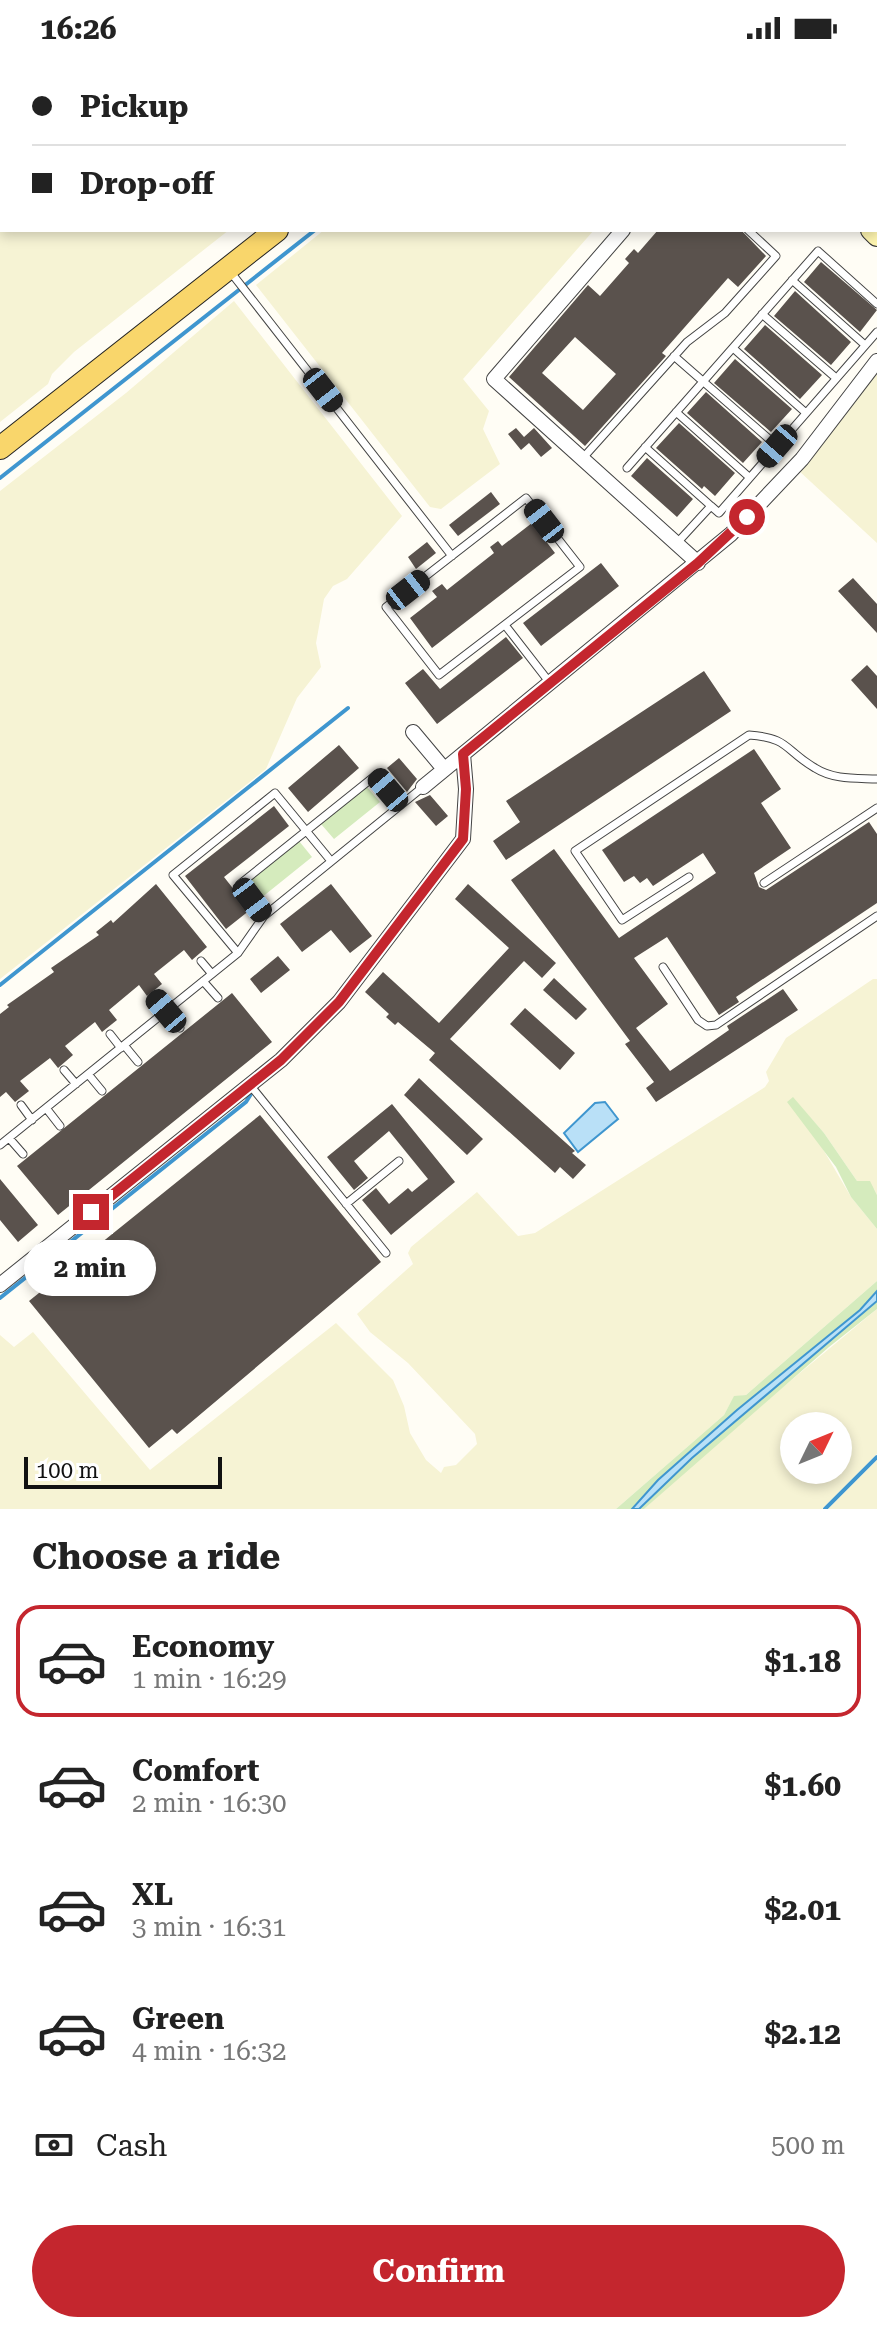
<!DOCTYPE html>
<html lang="en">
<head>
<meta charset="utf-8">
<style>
	body { margin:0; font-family:"Roboto Serif",serif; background:#f6f6f6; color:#222; height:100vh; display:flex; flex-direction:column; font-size:30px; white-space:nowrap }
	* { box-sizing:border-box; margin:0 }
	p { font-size:26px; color:#767676 }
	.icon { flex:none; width:44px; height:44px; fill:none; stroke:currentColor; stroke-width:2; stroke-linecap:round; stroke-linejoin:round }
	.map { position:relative; height:1453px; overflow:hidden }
	.details { display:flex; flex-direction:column; background:#fff; flex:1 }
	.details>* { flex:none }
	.guide { position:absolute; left:0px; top:0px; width:878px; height:176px; box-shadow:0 4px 12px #0003; display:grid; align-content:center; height:176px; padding:0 32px; background:#fff }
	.needle { width:52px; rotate:47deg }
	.tools { position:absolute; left:780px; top:1356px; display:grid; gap:16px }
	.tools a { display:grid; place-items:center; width:72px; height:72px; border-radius:50%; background:#fff; box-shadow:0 4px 12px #0003; font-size:40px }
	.scale { position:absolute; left:24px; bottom:20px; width:198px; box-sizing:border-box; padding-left:8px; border:4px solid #111; border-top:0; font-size:22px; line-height:28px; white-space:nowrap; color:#111; -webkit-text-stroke:6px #fff; paint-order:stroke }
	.end { position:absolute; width:36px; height:36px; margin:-18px; border:10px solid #c4262e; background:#fff; box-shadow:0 0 0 4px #fff }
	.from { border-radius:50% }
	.bubble { position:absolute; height:56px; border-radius:28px; background:#fff; box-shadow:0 4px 12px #0003; font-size:26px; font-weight:700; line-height:56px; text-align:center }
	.car { position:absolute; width:24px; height:48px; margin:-24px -12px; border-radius:10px; box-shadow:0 0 6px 2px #0007; background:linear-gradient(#222 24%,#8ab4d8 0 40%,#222 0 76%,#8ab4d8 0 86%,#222 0) }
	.guide b { display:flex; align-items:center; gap:28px; height:76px; font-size:30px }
	.guide b+b { border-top:2px solid #e0e0e0 }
	.guide i { width:20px; height:20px; background:#222 }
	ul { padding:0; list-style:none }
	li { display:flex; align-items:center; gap:24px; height:112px; margin:0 16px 12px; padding:0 16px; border:4px solid transparent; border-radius:24px }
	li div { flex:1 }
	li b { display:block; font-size:30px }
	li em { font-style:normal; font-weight:700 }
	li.selected { border-color:#c4262e }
	li>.icon { width:72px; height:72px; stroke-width:1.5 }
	h2 { padding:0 32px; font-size:36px; line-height:96px }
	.pay { display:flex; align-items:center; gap:20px; height:88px; padding:0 32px; font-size:30px }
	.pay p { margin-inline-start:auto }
	.button { display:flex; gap:16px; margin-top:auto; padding:16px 32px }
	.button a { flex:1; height:92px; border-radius:48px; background:#c4262e; color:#fff; font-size:32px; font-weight:700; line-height:92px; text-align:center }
	.status { display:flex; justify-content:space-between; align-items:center; height:56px; padding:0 40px; background:#fff; direction:ltr }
	.status svg { height:22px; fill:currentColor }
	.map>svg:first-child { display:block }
	.farmland { fill:#f6f3d4; fill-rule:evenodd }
	.green { fill:#d5ebbd }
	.water { fill:#b9e0f7; stroke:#3f96cf; stroke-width:2 }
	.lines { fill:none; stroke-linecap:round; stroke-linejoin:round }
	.stream { stroke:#3f96cf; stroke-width:4 }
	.building { fill:#5a524d; fill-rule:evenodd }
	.lane-casing { stroke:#444; stroke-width:9 }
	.street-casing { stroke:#444; stroke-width:16 }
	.secondary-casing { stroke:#333; stroke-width:22 }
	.primary-casing { stroke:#222; stroke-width:24 }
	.lane { stroke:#fff; stroke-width:7 }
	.street { stroke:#fff; stroke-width:14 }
	.secondary { stroke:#fff6b0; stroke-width:20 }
	.primary { stroke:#f9d66b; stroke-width:22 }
	.route { stroke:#c4262e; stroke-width:10 }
</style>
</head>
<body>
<div class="status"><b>16:26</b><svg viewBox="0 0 49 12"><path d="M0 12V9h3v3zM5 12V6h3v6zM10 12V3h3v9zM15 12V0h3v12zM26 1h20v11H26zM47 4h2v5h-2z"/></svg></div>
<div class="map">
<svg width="877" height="1453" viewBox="0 0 877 1453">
	<rect width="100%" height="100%" fill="#fffdf5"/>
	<path class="farmland" d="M0,0h449l-447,2v172h227l-155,122 -22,22 -4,10 -48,38z
		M324,174h270l-131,149 26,32 -6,18 17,35 -59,45 -11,-2 -174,-222z
		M234,245l168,215 -55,63 -14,7 -9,13 -8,44 5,24 -24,31 -31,71 -266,210v-488l126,-98z
		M877,316v171l-79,-73z
		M873,923h4v216l-3,-6 -17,-8 -33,-48 -31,-35 58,99 26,32v52l-131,114 -12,2 -10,18 -108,94h-616v-174l14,12 19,-15 117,138 186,-147 57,57 11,26 6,27 16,27 15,13 3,-6 12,-2 21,-21 -2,-10 -67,-71 -38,-31 -13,-18 56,-50 -5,-11 3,-6 66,-55 41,44 17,-3 230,-146 4,-6 -3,-9 20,-34z
		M877,1253v145l-55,55h-178l79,-72zM794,1370h44v44h-44z
		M877,1404v49h-49z"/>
	<path class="green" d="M367,731l13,15 -46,37 -13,-15z
		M299,785l13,16 -51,41 -12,-16z
		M793,1041l31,36 33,48h13l7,14v34l-26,-32 -15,-30 -49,-65z
		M877,1225v10l-17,19 -123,100 -79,70 -26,29h-16l108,-94 10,-19 12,-1z
		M877,1245v8l-48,38 -185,162h-5l53,-51z"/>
	<path class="water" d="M605,1046l13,17 -40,33 -14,-19 31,-30z
		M877,1235v10l-185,157 -53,51h-7l26,-29 79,-70 123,-100z"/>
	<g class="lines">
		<path class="stream" d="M0,422l315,-248
			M0,929l348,-277
			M0,1242l246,-196 5,-8
			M825,1453l52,-52"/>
	</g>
	<path class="building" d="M658,174h83l25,26 -28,31 -10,-9 -66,75 4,3 -81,90 -76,-69 79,-92 12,11 29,-33 -4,-4 9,-10 4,4zM575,281l41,37 -33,36 -41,-37z
		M821,206l56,48 -17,22 -56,-50z
		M795,235l56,51 -20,23 -57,-49z
		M765,269l57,50 -22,24 -56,-50z
		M735,303l57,50 -21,23 -57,-49z
		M706,336l56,50 -19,21 -56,-50z
		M679,367l56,50 -20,23 -11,-10 -2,3 -46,-41z
		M516,372l8,9 10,-9 18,20 -11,9 -12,-14 -8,7 -13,-16z
		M647,402l46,41 -16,18 -46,-41z
		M491,436l9,12 -42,32 -9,-11z
		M532,467l23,30 -123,95 -22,-30 27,-21 -5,-6 10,-7 5,6 47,-37 -4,-6 8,-6 4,5z
		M427,486l9,11 -20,16 -8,-12z
		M601,507l18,23 -78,60 -18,-23z
		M853,522l24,26v29l-39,-42z
		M506,581l17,21 -86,66 -32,-41 18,-14 17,20z
		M867,609l10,11v33l-26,-29z
		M704,615l27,40 -225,149 -13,-19 27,-19 -14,-21z
		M339,689l20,23 -51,44 -20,-24z
		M754,693l27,40 -20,14 30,45 -37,25 5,14 7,3 103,-68 8,12v69l-141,94 3,5 -20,13 -52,-78 -33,21 34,46 -32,24 34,43 59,-41 -2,-4 56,-37 15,21 -142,92 -10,-14 8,-6 -29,-38 5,-3 -119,-161 43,-31 65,89 97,-65 -13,-20 -50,33 -6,-8 -7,5 -6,-7 -10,6 -22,-32z
		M399,702l18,21 -10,13 -20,-24z
		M430,739l18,21 -12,10 -21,-24z
		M274,750l15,20 -65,51 26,33 -24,19 -41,-53z
		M156,828l51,63 -15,13 -8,-10 -30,24 8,10 -15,12 -8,-11 -30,25 8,10 -15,12 -7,-10 -30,24 8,9 -15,13 -8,-10 -30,23 9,10 -14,11 -9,-10 -6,5v-83l9,-7 -2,-2 47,-33 -3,-4 48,-33 -3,-3 15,-12 2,3z
		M331,828l41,52 -22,17 -19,-23 -29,22 -22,-28z
		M468,828l88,79 -14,15 -18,-17 -74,78 125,112 -3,2 14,12 -13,14 -13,-12 -5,6 -126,-113 6,-7 -37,-31 -3,3 -9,-8 3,-3 -24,-22 18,-20 56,51 70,-75 -54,-49z
		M278,900l12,14 -29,23 -11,-14z
		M554,922l33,31 -11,11 -33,-30z
		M232,937l40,49 -214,173 -41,-49z
		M525,952l50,45 -15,17 -50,-46z
		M419,1022l64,61 -16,16 -63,-60z
		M392,1048l63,78 -64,53 -29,-35 14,-12 13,16 19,-16 4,4 16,-13 -39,-48 -35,30 14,17 -14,12 -27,-33z
		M260,1059l121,147 -204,172 -5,-5 -23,19 -120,-147z
		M0,1123l38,46 -20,17 -18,-22z"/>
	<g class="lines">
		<defs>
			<path id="lane" d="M229,214l223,286
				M792,224l73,65
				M762,258l74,64
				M733,292l73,65
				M674,300l103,90
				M676,356l73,65
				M645,391l66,59
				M582,403l105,-117 38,-29 51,-57 -28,-26
				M627,412l191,-217 59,53
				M526,442l54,69 -141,108 -53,-68z
				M677,487l34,-37 8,7 158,-181
				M505,569l45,58
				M689,821l-67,43 -47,-69 174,-116c41,3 35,15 66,33 19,12 41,10 62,11
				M764,827l113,-75
				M264,860l-24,-32 136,-109 25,30
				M238,897l-65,-78 102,-82 56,68
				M201,905l11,13
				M663,911l35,53 9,6 9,-1 161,-109
				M203,925l15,17
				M156,942l24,30
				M110,978l11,14
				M124,989l14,17
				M64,1014l12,14
				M88,1018l14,17
				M250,1029l136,168
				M21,1049l11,15
				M46,1052l14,18
				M9,1082l14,16
				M0,1089l238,-192 26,-37 159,-129
				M346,1148l53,-43"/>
			<path id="street" d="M623,174l-129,149 204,184
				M413,676l31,37
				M423,731l308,-253 71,-75 75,-98
				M0,1229l281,-225 58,-58 124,-163 3,-50 -3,-35"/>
			<path id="secondary" d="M715,0l2,2
				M871,174l6,6"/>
			<path id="primary" d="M496,2l2,-2
				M0,392l277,-218"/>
		</defs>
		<use href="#lane" class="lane-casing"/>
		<use href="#street" class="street-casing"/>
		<use href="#secondary" class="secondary-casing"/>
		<use href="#primary" class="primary-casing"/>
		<use href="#lane" class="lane"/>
		<use href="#street" class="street"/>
		<use href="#secondary" class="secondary"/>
		<use href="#primary" class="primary"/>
	</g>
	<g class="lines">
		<path class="route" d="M91,1156l190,-152 58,-58 124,-163 3,-50 -3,-35 235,-191 49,-46"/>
	</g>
</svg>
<div class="tools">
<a><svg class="needle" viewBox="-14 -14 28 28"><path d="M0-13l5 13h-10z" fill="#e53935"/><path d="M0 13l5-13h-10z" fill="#767676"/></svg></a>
</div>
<div class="scale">100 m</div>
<i class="end from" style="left:747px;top:461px"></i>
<i class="end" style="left:91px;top:1156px"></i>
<div class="bubble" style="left:24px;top:1184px;width:132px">2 min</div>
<i class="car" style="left:323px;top:334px;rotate:142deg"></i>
<i class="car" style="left:777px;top:390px;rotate:221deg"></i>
<i class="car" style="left:544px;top:465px;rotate:322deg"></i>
<i class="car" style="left:408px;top:534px;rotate:52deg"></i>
<i class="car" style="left:388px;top:734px;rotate:320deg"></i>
<i class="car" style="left:252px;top:844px;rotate:143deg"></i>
<i class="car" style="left:166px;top:955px;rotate:320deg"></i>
<div class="guide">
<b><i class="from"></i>Pickup</b>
<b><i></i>Drop-off</b>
</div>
</div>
<section class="details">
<h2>Choose a ride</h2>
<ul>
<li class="selected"><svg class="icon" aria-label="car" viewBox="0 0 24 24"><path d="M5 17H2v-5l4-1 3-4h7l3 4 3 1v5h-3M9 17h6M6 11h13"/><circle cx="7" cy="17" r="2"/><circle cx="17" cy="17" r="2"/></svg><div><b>Economy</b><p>1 min · 16:29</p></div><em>$1.18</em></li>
<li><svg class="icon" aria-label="car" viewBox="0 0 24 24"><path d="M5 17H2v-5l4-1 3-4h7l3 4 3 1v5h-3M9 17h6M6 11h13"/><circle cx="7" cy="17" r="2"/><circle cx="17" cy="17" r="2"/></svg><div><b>Comfort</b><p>2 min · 16:30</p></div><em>$1.60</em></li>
<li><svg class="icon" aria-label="car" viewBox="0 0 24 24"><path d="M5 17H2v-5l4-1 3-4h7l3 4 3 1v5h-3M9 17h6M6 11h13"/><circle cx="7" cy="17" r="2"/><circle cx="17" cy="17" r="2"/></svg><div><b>XL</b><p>3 min · 16:31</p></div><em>$2.01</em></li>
<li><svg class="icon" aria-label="car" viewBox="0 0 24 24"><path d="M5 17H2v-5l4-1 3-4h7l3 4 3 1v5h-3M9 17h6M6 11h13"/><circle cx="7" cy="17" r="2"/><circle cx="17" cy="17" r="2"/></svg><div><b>Green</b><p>4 min · 16:32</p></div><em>$2.12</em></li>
</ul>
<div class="pay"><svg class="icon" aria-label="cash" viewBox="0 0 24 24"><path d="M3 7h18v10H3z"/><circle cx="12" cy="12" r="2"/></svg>Cash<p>500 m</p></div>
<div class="button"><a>Confirm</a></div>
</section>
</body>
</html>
